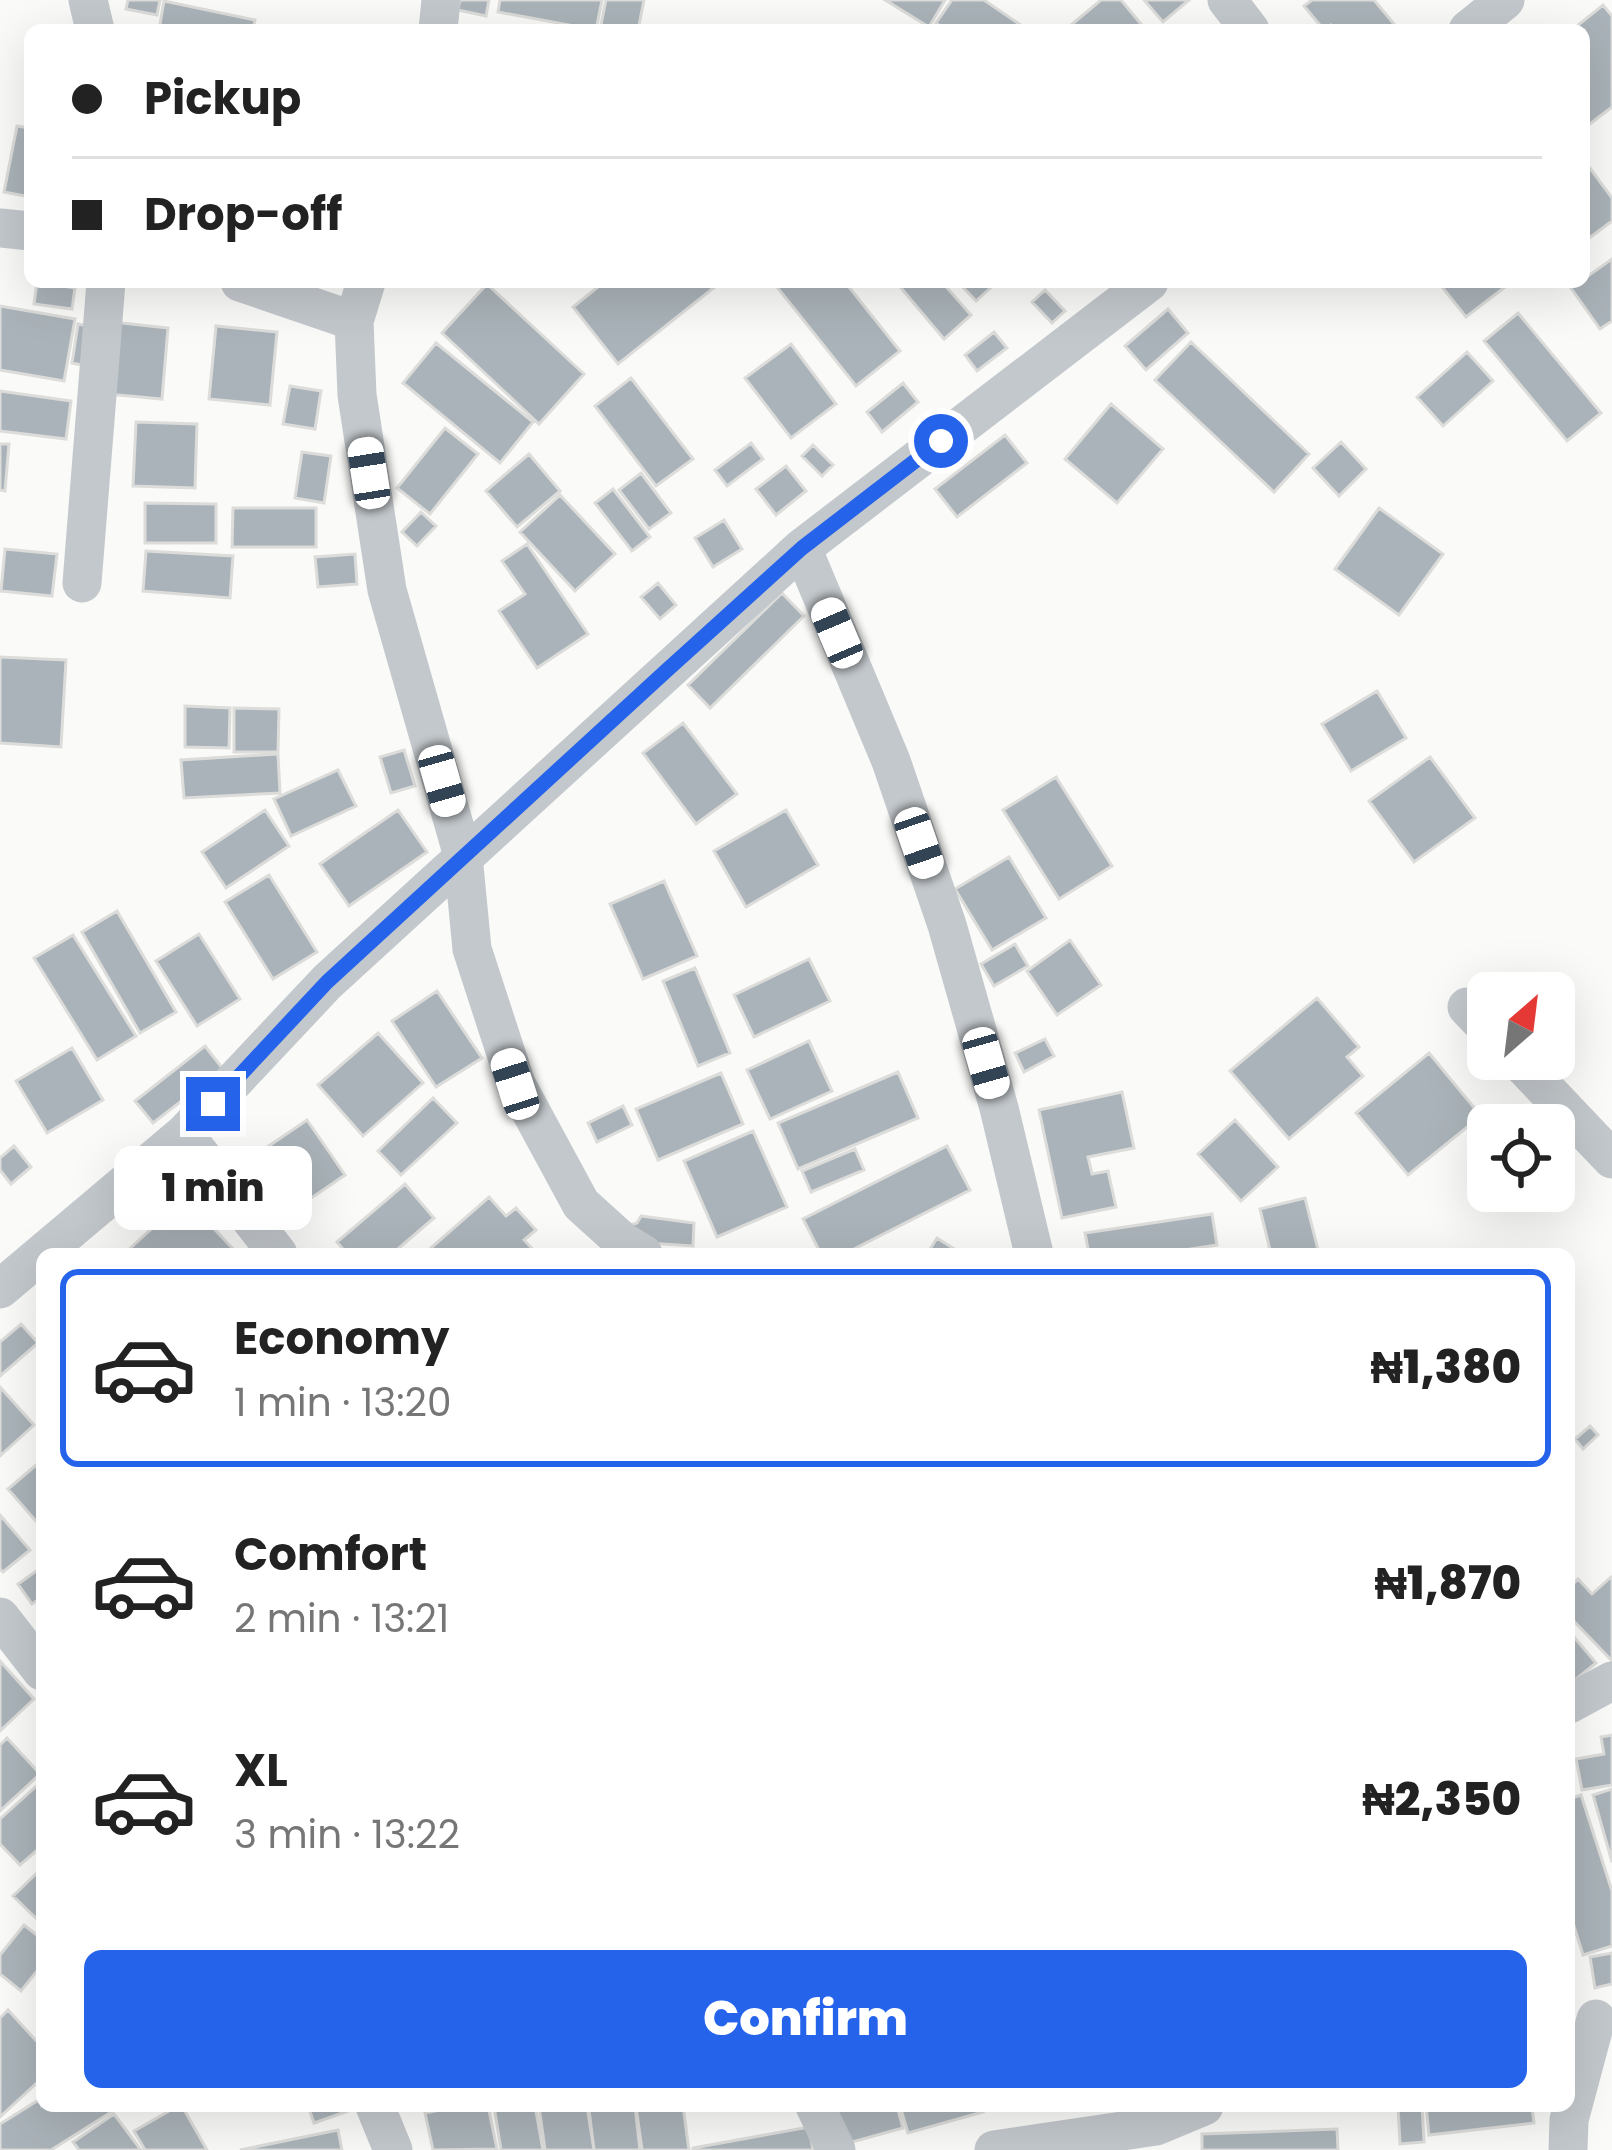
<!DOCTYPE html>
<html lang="en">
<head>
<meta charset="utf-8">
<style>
	body { margin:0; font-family:Poppins,sans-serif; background:#f6f6f6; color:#222; height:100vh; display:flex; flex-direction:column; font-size:45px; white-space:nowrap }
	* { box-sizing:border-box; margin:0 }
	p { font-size:39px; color:#767676 }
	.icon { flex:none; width:66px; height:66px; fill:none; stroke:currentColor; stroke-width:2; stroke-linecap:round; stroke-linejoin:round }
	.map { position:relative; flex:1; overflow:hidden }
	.panel { position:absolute; left:36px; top:1248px; width:1539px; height:864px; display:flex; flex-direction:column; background:#fff; border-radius:18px; box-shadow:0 12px 48px #0002 }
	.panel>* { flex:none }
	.top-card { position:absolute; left:24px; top:24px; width:1566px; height:264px; border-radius:18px; box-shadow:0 12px 48px #0002; display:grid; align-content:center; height:264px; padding:0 48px; background:#fff }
	.needle { width:78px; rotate:28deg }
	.tools { position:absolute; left:1467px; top:972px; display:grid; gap:24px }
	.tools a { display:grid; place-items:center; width:108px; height:108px; border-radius:18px; background:#fff; box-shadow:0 12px 48px #0002; font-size:60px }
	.end { position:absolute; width:54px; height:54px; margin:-27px; border:15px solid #2563eb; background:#fff; box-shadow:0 0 0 6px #fff }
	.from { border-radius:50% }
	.bubble { position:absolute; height:84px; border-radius:18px; background:#fff; box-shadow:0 12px 48px #0002; font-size:39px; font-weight:800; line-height:84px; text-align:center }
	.car { position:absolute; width:36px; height:72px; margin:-36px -18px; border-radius:15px; box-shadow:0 0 9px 3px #0007; background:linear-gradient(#fff 24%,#345 0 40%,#fff 0 76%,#345 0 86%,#fff 0) }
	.top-card b { display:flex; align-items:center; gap:42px; height:114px; font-size:45px }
	.top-card b+b { border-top:3px solid #e0e0e0 }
	.top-card i { width:30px; height:30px; background:#222 }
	ul { padding:21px 0 0; list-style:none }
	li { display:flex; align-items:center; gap:36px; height:198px; margin:0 24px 18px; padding:0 24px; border:6px solid transparent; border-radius:18px }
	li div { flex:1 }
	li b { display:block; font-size:45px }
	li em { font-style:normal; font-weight:800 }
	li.on { border-color:#2563eb }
	li>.icon { width:108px; height:108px; stroke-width:1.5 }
	.action { display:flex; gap:24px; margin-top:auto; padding:24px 48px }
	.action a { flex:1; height:138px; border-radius:18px; background:#2563eb; color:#fff; font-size:48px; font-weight:800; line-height:138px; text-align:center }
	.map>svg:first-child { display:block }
	.building { fill:#aab3b9; stroke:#dcdcda; stroke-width:3 }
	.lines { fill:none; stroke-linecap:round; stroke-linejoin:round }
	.minor { stroke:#c3c8cc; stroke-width:39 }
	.route { stroke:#2563eb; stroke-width:15 }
</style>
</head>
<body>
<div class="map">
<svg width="1612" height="2150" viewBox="0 0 1612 2150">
	<rect width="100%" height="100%" fill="#fafaf8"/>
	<path class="building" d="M128,0h32l-3,15 -31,-6z
		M460,0h29l-3,16 -28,-6z
		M500,0h102l-6,30 -98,-18z
		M606,0h38l-6,30h-38z
		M885,0h60l-16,27z
		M952,0h32l41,28 -79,2 -10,-7z
		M1101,0h20l25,30h-81z
		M1144,0h45l-26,22z
		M1312,0h62l25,30h-64l-4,-5 -7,5 -20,-24z
		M164,1l91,19 -2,10h-94z
		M1603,5l9,11v91l-26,20 -2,-97h-12z
		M17,126l13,2v69l-26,-5z
		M1584,160l28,38v23l-28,21z
		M1612,259v62l-12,8 -29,-41z
		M37,282l38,6 -3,21 -38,-5z
		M604,282h117l-103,82 -45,-57z
		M773,282h72l55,69 -44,35z
		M896,282h46l29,33 -27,24z
		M958,282h39l-21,19z
		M1438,282h63l4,5 -39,30z
		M487,284l97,90 -45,50 -97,-91z
		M1045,290l20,21 -13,12 -20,-21z
		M0,306l75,13 -11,62 -64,-11z
		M1168,309l20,24 -42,37 -21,-24z
		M1518,313l83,100 -34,28 -83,-100z
		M113,322l55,6 -6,71 -55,-5z
		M78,324l10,2 -6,39 -10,-2z
		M216,326l61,6 -7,73 -61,-6z
		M994,332l13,16 -30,23 -12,-16z
		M1191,342l118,112 -35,38 -119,-112z
		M436,343l97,79 -33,41 -97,-80z
		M791,344l45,60 -45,34 -46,-60z
		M1467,352l26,29 -50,45 -26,-29z
		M631,378l62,81 -37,27 -61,-80z
		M903,383l15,19 -36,30 -15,-20z
		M290,386l31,5 -6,38 -32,-5z
		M0,391l71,10 -5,38 -66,-8z
		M1111,404l52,45 -46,54 -52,-44z
		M136,422l61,2 -2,64 -62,-2z
		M445,428l33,26 -48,60 -33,-26z
		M1005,435l22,28 -70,54 -22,-28z
		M1341,442l25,27 -27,27 -26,-28z
		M751,443l12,16 -36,27 -12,-16z
		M0,444h9l-4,47 -5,-1z
		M813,445l20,20 -11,11 -20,-20z
		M302,452l29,4 -7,47 -29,-5z
		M529,454l31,37 -43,36 -31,-36z
		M786,466l20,25 -30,24 -20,-26z
		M641,473l30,40 -22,16 -30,-39z
		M613,489l37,48 -18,14 -37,-48z
		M560,495l55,59 -40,37 -55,-59z
		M145,503l71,1v39h-71z
		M233,508h83v39h-84z
		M1379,508l64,46 -44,61 -64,-46z
		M421,512l15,14 -19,20 -15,-14z
		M724,520l18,29 -29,18 -18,-29z
		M527,544l61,90 -51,34 -38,-57 26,-17 -23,-33z
		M5,549l52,5 -5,42 -51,-5z
		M146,551l87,5 -3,42 -87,-7z
		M355,554l2,30 -39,3 -3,-30z
		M658,583l18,22 -16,14 -19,-22z
		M782,593l22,23 -94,92 -22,-23z
		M0,657l66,3 -5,87 -61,-4z
		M1377,691l29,47 -55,33 -29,-47z
		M185,706l45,2 -1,40 -44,-1z
		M234,708l45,1 -1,43h-44z
		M683,723l54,71 -41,30 -53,-71z
		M404,750l11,36 -24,7 -11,-36z
		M278,754l2,39 -96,5 -3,-38z
		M1430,757l45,61 -61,44 -45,-61z
		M338,770l18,36 -65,30 -17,-37z
		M1056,777l56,89 -53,33 -56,-89z
		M265,810l24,36 -63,42 -24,-36z
		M398,810l29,42 -78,54 -29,-42z
		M786,810l32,55 -72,42 -32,-56z
		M1009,857l37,61 -54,32 -37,-61z
		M269,875l48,77 -44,27 -48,-77z
		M664,881l33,75 -54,23 -33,-75z
		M117,911l59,101 -36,21 -58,-101z
		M199,934l41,65 -43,27 -41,-65z
		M73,935l63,101 -39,24 -63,-102z
		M1070,940l31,45 -44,30 -30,-44z
		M1015,944l13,22 -34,20 -13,-22z
		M809,959l21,42 -76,36 -20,-42z
		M695,968l35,85 -32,13 -35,-85z
		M437,991l45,67 -46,29 -44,-66z
		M1317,998l42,49 -12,10 16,19 -74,63 -59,-68z
		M378,1033l45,50 -60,53 -45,-51z
		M1045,1039l9,17 -30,16 -9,-19z
		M809,1041l23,50 -62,28 -23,-49z
		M205,1046l18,23 -70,54 -18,-22z
		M72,1048l31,52 -56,33 -31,-52z
		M1429,1053l52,63 -73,59 -52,-62z
		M898,1072l20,46 -120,51 -20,-46z
		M721,1073l22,51 -85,36 -22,-51z
		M1122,1092l12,56 -46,9 4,17 16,-3 8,36 -54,11 -23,-108z
		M433,1098l24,25 -56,52 -23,-24z
		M623,1106l9,19 -35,17 -9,-19z
		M307,1120l38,55 -44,30 -38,-55z
		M1235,1120l43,47 -37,34 -43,-47z
		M753,1131l34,76 -70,30 -33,-76z
		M14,1146l17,21 -20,17 -11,-14v-12z
		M947,1146l23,44 -126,64h-23l-18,-35z
		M855,1149l9,21 -53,22 -9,-21z
		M405,1184l29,34 -42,36h-45l-10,-12z
		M489,1197l17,19 10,-8 20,22 -12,10 13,14h-113z
		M185,1198l49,52 -4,4h-106z
		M1305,1198l14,56h-48l-11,-45z
		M1212,1214l5,31 -59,9h-69l-4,-21z
		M641,1216l53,7 -1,23 -61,-4 -9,-15 14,-4z
		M937,1238l25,16h-35z
		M21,1324l17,19 -38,33v-34z
		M0,1387l34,38 -34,31z
		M1590,1426l8,9 -15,14 -8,-10z
		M42,1460v68l-34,-39z
		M0,1515l30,35 -27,22 -3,-3z
		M39,1569l3,28 -10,7 -14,-20z
		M1611,1577l1,1v83l-43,-45v-28l9,-9 14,15z
		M1569,1631l27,32 -27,22z
		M0,1661l34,38 -34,32z
		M1612,1735v50l-30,5 -6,-31 28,-5 -3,-17z
		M7,1738l33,36 -40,37v-66z
		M42,1781v65l-22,19 -20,-21v-25z
		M1612,1789v73l-19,-67z
		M1581,1795l31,96v55l-29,9 -14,-45v-111z
		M39,1871l3,3v50l-29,-28z
		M24,1925l18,14v26l-21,26 -21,-17v-19z
		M1612,1953v31l-17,4 -5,-31z
		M8,2010l34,37v31l-42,39v-99z
		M42,2098v8h68l3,5 -62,39h-51v-26z
		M178,2106h4l25,44h-62l-11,-19z
		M308,2106h42l1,4 -37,13z
		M460,2106h28l9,43 -64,1 -8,-37z
		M494,2106h41l8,44h-42z
		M539,2106h48l7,44h-49z
		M635,2106l5,44h-46l-5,-40z
		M636,2106h47l6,44h-47z
		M834,2106h63l6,22 -58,16z
		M900,2106h81l2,6 -75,21z
		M1398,2106h24l2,36 -24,2z
		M1426,2106h106l2,17 -105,12z
		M114,2114l27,36h-62l-6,-8z
		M809,2127l4,23h-120v-2z
		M1337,2129l1,21h-136v-16z
		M338,2130l4,20h-102z"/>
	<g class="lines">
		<path class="minor" d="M88,0l7,30
			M1227,0l23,30
			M438,30l3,-30
			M1468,30l37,-30
			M0,228l30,3
			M240,282l114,39
			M366,282l-12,39 3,74 30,195 76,266 9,93 44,135 65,120 42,38 20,12
			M802,548l89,213 56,164 52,183 35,146
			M82,583l24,-301
			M1467,1007l21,22
			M1517,1059l95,100
			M184,1134l94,120
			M0,1289l184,-155 143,-152 475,-434 347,-266
			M0,1617l42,54
			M1569,1704l43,-23
			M375,2106l18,44
			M815,2106l21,44
			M994,2150l162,-24 48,-20
			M1568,2150l1,-30 27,-101"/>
	</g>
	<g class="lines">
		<path class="route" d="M213,1104l114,-122 339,-311 136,-123 139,-107"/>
	</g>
</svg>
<div class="tools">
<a><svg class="needle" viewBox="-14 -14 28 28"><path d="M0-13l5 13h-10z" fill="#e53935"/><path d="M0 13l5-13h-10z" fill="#767676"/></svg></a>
<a><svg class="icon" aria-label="locate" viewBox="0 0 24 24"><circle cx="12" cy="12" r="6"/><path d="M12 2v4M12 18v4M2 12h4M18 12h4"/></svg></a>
</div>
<i class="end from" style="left:941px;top:441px"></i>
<i class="end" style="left:213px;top:1104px"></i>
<div class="bubble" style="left:114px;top:1146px;width:198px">1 min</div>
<i class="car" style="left:369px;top:473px;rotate:351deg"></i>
<i class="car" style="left:837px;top:633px;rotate:337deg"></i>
<i class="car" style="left:442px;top:781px;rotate:164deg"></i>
<i class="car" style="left:919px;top:843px;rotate:161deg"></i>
<i class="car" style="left:986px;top:1063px;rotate:164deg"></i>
<i class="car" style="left:515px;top:1084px;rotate:342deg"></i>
<div class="top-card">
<b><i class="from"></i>Pickup</b>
<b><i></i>Drop-off</b>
</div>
<section class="panel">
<ul>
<li class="on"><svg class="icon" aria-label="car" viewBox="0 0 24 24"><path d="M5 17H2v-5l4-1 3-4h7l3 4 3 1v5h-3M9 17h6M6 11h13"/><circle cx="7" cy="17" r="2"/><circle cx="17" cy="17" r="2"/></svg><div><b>Economy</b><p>1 min · 13:20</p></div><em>₦1,380</em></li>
<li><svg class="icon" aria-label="car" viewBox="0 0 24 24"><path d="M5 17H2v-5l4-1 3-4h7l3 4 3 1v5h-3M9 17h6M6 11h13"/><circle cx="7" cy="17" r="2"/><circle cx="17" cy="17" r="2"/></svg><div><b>Comfort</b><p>2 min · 13:21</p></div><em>₦1,870</em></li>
<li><svg class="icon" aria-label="car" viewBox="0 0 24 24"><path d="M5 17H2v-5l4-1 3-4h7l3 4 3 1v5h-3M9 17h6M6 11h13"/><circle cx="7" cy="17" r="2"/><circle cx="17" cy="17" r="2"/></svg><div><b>XL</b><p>3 min · 13:22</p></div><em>₦2,350</em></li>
</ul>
<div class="action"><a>Confirm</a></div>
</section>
</div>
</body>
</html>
